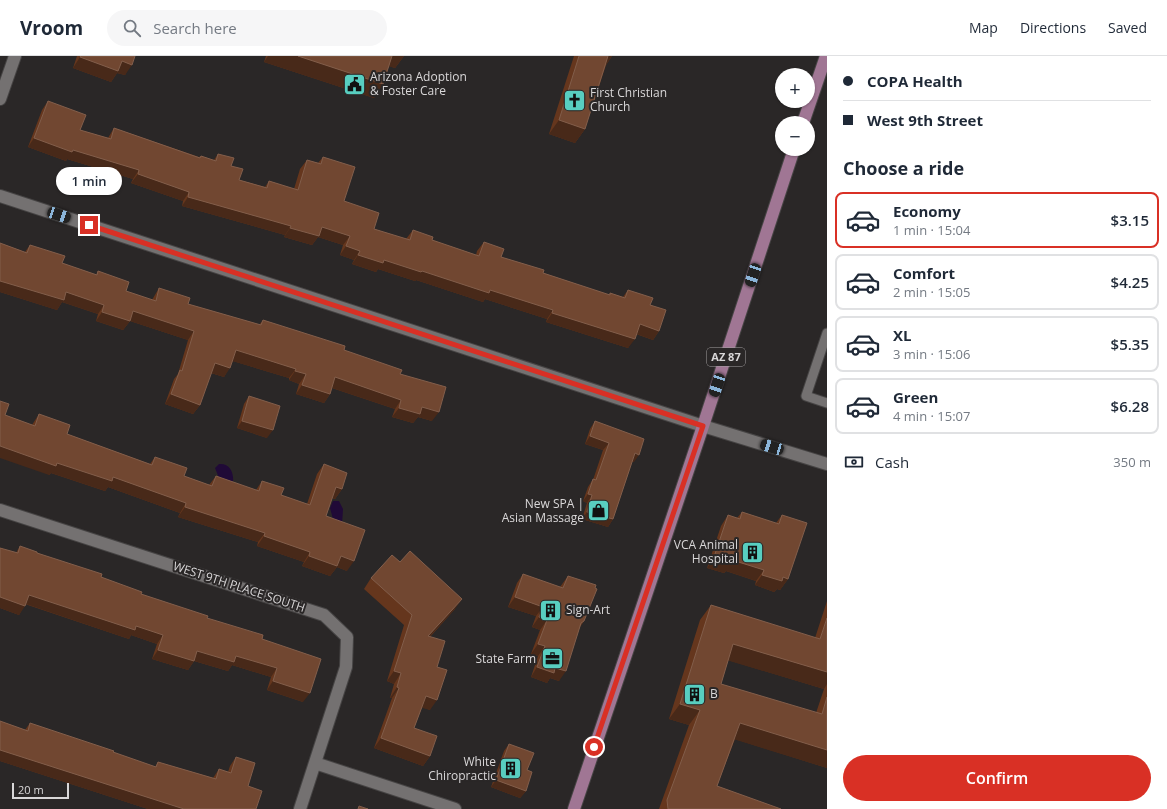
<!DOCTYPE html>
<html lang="en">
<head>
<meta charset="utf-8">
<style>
	body { margin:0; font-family:"Open Sans",sans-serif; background:#f6f6f7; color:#1f2937; height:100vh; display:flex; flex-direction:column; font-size:15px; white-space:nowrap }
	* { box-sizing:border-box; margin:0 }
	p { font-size:13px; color:#747a83 }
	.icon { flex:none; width:22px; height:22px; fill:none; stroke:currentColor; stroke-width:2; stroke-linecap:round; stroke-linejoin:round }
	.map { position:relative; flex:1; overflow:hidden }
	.panel { display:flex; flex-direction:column; background:#fff; width:340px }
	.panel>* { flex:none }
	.hud { display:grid; align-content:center; height:88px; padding:0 16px; background:#fff }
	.fabs { position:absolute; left:775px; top:12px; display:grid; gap:8px }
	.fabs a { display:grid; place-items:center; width:40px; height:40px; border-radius:50%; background:#fff; box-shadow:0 1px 3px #0004; font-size:20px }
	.scale { position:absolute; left:12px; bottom:10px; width:57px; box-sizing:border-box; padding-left:4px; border:2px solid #d9d7d8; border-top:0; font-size:11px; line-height:14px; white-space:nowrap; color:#d9d7d8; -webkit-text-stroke:3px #2a2727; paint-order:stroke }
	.end { position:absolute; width:18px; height:18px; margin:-9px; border:5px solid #d93025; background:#fff; box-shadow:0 0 0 2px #fff }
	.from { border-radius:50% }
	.bubble { position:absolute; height:28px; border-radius:14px; background:#fff; box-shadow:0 1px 3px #0004; font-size:13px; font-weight:600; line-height:28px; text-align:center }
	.car { position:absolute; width:12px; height:24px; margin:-12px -6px; border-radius:5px; box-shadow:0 0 3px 1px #0007; background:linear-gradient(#222 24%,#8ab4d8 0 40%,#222 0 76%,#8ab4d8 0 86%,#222 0) }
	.hud b { display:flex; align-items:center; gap:14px; height:38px; font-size:15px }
	.hud b+b { border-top:1px solid #e0e1e3 }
	.hud i { width:10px; height:10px; background:#1f2937 }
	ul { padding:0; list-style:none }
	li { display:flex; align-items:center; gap:12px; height:56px; margin:0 8px 6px; padding:0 8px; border:2px solid #e0e1e3; border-radius:8px }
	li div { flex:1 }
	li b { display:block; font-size:15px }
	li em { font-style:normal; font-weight:600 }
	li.on { border-color:#d93025 }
	li>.icon { width:36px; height:36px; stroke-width:1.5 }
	h2 { padding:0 16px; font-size:18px; line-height:48px }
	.pay { display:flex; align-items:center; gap:10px; height:44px; padding:0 16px; font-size:15px }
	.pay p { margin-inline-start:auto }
	.action { display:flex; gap:8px; margin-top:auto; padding:8px 16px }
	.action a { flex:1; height:46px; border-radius:24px; background:#d93025; color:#fff; font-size:16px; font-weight:600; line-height:46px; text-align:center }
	header { display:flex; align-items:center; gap:24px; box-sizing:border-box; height:56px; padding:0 20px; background:#fff; border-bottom:1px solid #e0e1e3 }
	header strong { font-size:19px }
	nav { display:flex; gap:22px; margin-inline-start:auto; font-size:14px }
	.search { width:280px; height:36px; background:#f6f6f7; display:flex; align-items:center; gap:10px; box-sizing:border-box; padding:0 14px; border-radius:22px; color:#747a83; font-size:15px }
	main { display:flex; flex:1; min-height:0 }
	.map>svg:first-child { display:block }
	.water { fill:#200a37 }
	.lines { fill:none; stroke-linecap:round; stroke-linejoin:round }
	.lane-casing { stroke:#464444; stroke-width:11 }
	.street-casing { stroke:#464444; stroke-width:14 }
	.primary-casing { stroke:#464444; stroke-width:14 }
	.lane { stroke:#747171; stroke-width:9 }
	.street { stroke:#747171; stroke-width:12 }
	.primary { stroke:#a07694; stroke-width:12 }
	.wall { fill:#65361d; fill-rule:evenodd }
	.shaded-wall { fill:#482919 }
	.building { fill:#714731; stroke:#825e4b }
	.route { stroke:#d93025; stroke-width:5 }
	.labels { text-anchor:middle; stroke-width:4; stroke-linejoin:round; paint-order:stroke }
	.shield { fill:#2a2727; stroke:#a4a2a3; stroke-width:1 }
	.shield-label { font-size:11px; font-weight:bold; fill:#d9d7d8 }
	.poi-label { font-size:12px; fill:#d9d7d8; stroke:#2a2727; text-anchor:start }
	.street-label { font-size:12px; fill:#d9d7d8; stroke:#2a2727 }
</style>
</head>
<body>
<header>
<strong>Vroom</strong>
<div class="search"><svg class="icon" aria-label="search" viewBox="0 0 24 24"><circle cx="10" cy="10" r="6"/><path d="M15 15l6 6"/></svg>Search here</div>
<nav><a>Map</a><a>Directions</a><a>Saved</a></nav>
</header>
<main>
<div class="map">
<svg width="827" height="753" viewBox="0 0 827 753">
	<rect width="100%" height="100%" fill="#2a2727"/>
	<path class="water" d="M219,408c11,-1 15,9 14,18l-14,-4 -4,-10z
		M333,445h6l4,8 -1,16 -9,-6 -3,-11z"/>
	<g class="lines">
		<defs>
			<path id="lane" d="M827,277l-21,63 21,7"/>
			<path id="street" d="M0,43l15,-43
				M0,140l703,230 124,38
				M0,454l324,105 23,22 -1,30 -46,142
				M315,707l140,46"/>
			<path id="primary" d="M803,67l23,-67
				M574,753l129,-383 91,-277"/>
		</defs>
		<use href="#lane" class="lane-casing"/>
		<use href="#street" class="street-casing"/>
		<use href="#primary" class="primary-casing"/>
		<use href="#lane" class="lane"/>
		<use href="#street" class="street"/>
		<use href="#primary" class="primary"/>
	</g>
	<path class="wall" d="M77,0h58l-10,19 -8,-2 -6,9 -38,-14z
		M266,0h138l-9,12 -6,-2 -15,32 -110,-36z
		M574,0h38l-6,9 -21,64 -10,14 -26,-9z
		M48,45l32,29 28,8 6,-10 85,29 2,-1 13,4 4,-6 13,12 8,14 26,7 4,-6 25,8 6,-20 7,-9 11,3 5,-6 21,44 30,28 32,10 7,-9 19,10 44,15 1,-4 7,-9 17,15 42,16 66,22 1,-2 13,4 5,-7 22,15 9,26 -6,9 -17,-6 -8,14 -82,-26 1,-3 -62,-20 -2,3 -67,-22 -1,1 -37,-12 -2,3 -24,-8 2,-4 -14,-5 3,-10 -25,-8 -6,8 -28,-8 1,-2 -103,-29 1,-5 -52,-18 2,-4 -66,-20 -1,2 -38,-14 14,-37z
		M0,187l25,9 5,-7 32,18 34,12 2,-4 28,20 26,9 7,-12 29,16 71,21 4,-5 81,30 56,24 32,47 -14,-4 -5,6 -21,-6 3,-8 -63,-21 -2,6 -6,9 -28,-9 3,-10 -10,-4v-2l-56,-17 -9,16 -13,-4 -11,32 -7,9 -28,-10 9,-25 4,-5 10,-34 -58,-19 -7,9 -27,-9 2,-7 -36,-12 -5,8 -57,-18z
		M249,340l18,42 -30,-10 7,-24z
		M39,358l28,20 83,30 5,-7 29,19 25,9 7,-9 40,14 6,-9 19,14 26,9 10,-30 7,-10 18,25 -7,10 -3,-1 -6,18 21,55 -10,-4 -7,9 -28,-10 2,-4 -47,-16 1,-4 -80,-25 2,-4 -72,-26 -3,4 -54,-18 -2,2 -44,-60 27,10z
		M595,365l39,41h-2l-19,57 -5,8 -26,-8 5,-16 -4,-2 5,-14 5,-8v1l10,-30 -18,-6 5,-15z
		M742,456l34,11 6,-8 6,64 -8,11 -3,-1 -3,3 -19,-7 1,-4 -30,-10 -2,2 -17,-5 14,-42 7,-11 9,3z
		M20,490l17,7 64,24 40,17 121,45 41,63 -36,-12 4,-13 -39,-12 -4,6 -34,-10 -6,9 -36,-11 5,-15 -26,-9 -2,4 -104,-35 -6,11 -19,-7v-60l16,5z
		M400,506l55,47 -25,28 7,30 -7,43 -8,-3 -8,21 16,28 -7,10 -49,-18 18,-50h-2l4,-14 -7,-3 17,-56 -40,-36 7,-11z
		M523,518l37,13 8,-11 16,45 -4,6 -21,54 -9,-3 -3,5 -16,-6 7,-21 -7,-2 9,-24 -8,-3 4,-11 -28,-9 9,-24z
		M827,545v167l-92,-29 -18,47 64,23h-122l30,-84 -20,-6 31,-99 11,-15 104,33zM728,604l96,29 -8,24 -95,-29z
		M0,665l25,9 5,-7 125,44 3,-5 55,16 6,-9 9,3 2,-6 6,-9 12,29 -100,23 -148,-48z
		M509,688l18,26 -1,21 -6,7 -29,-11 13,-36z"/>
	<path class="shaded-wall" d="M268,0h30l85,28 -9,14 -110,-36z
		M391,0h13l-9,12 -11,-3z
		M606,0h6l-6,9z
		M80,1l42,4 10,4 -7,10 -8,-2 -6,9 -38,-14z
		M559,64l26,9 -10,14 -26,-9z
		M34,82l105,32 -6,9 -66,-20 -1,2 -38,-14z
		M138,118l51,18 -6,9 -52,-18z
		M188,141l103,29 -6,9 -103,-29z
		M322,171l28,9 -7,9 -25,-8 -6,8 -28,-8 6,-9z
		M346,190l14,5 -6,9 -14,-5z
		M358,199l26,5 106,30 63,20 -6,9 -62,-20 -2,3 -67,-22 -1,1 -37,-12 -2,3 -24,-8z
		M0,225l66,11 38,13 -6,9 -36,-12 -5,8 -57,-18z
		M133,255l61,20 -6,9 -58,-19 -7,9 -27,-9 6,-9z
		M552,257l83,26 -7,9 -82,-26z
		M640,268l19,7 -6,9 -19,-7z
		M236,294l60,19 -7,9 -60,-18z
		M215,307l15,5 -6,9 -16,-5z
		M295,315l11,3 -7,10 -10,-4z
		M335,321l66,23 -6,9 -66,-22z
		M302,329l28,9 -6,9 -28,-9z
		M171,338l29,11 -7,9 -28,-10z
		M422,351l17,5 -7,9 -14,-4 -5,6 -21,-6 7,-9z
		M242,365l31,9 -6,8 -30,-10z
		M590,380l19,7 -6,7 -18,-6z
		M0,390l57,17 56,14 73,26 -6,10 -72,-26 -3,4 -54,-18 -2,2 -49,-17z
		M635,397l4,2 -5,7 -4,-1z
		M336,431l6,2 -7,10 -6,-2z
		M588,438l4,1 -5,8 -4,-2z
		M185,451l80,26 -7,9 -80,-25z
		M587,456l26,7 -5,8 -26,-8z
		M264,480l46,16 -6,10 -47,-16z
		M309,500h32l13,5 -7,10 -10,-4 -7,9 -28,-10z
		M714,501l18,3 32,10 -8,11 -30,-10 -2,2 -17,-5z
		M762,519l21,2 5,2 -8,11 -3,-1 -3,3 -19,-7z
		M29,539l107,31 27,9 -6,9 -26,-9 -2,4 -106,-36z
		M0,541l25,9 -6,9 -19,-7z
		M515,541l28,10 -7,9 -28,-9z
		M462,543l-7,10 -34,37 7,-10z
		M539,561l8,3 -7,10 -8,-3z
		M538,588l7,2 -7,10 -7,-2z
		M733,588l94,28v12l-3,5 -101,-30z
		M158,594l36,11 -6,9 -36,-11z
		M197,595l39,5 41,12 -6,9 -39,-12 -4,6 -37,-11z
		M537,611l18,1 11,3 -7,10 -9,-3 -3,5 -16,-6z
		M394,615l7,2 -7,11 -7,-3z
		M273,625l37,12 -7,9 -36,-12z
		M397,631l2,1 -7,10h-2z
		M426,640l11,4 -7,10 -11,-3z
		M680,648l20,6 -11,15 -20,-6z
		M740,667l87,27v18l-97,-30z
		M381,682l49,18 -7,10 -49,-18z
		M0,694l184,59h-36l-148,-48z
		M496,724l30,11 -6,7 -29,-11z"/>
	<path class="building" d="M81,0h54l-3,9 -10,-4 -4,10 -38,-14z
		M298,0h94l-9,28z
		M579,0h29l-23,73 -26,-9z
		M48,45l38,14 -6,15 31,9 3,-11 86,30 1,-2 15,5 2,-7 16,4 -3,8 12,3 -4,11 28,8 2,-7 29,9 9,-30 14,4 2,-7 32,10 -11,34 35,12 -5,16 36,11 3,-10 20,7 -1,3 47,16 5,-14 20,7 -3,8 43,13 -1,3 67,22v-2l15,5 3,-8 25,8 -3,7 16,5 -7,21 -19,-7 -5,15 -83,-26 1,-3 -63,-20 -1,3 -67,-22 -1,1 -37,-12 -1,3 -25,-8 2,-4 -14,-5 4,-10 -28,-9 -3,9 -29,-8 1,-2 -103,-29 1,-5 -51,-18 1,-4 -66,-20 -1,2 -38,-14z
		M0,187l27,10 3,-8 35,11 -3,7 35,12 1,-4 31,11 -3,9 30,10 3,-13 31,10 -2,6 73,21 2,-5 82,26 -1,4 58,20 -2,4 46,13 -7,25 -17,-5 -2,7 -21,-6 2,-8 -66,-23 -5,17 -28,-9 4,-11 -11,-3 1,-2 -60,-19 -6,18 -15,-5 -15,42 -29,-11 9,-24 2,1 12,-40 -61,-20 -3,10 -28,-9 2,-7 -38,-13 -2,8 -64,-19z
		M249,340l31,10 -7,24 -31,-9z
		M0,345l9,3 -4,11 30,11 4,-12 31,11 -3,9 85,31 3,-8 32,11 -3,8 28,10 4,-10 43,15 3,-10 22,7 -3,7 29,10 14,-41 23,9 -5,16 -6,-2 -10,29 39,14 -11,31 -13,-5 -4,10 -28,-10 1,-4 -46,-16 1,-3 -80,-26 1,-4 -73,-26 -1,4 -55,-18 -1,3 -56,-20z
		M595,365l49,18 -5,16 -4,-2 -22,66 -26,-7 5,-17 -4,-1 5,-15 3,1 13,-37 -19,-7z
		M742,456l37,12 3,-9 25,8 -19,56 -5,-2 -1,4 -20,-6 2,-5 -32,-10 -1,3 -17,-6 14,-42 12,4z
		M20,490l17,6v1l65,21 -1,3 41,15 -1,2 67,22 -1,2 56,17 -1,4 59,20 -11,34 -37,-12 4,-13 -41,-12 -2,6 -37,-11 -3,10 -36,-11 5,-15 -27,-9 -1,4 -106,-35 -4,11 -25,-9v-49l18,5z
		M410,495l52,48 -34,37 17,5 -8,26 10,3 -10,30 -11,-4 -12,32 23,8 -7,20 -49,-18 18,-50 -2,-1 4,-14 -7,-2 18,-56 -41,-37 21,-23 8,7z
		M523,518l40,14 5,-12 28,9 -1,3 2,1 -13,32 -3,2 -15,48 -11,-3 -1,5 -17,-6 8,-21 -7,-2 9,-24 -8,-3 4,-10 -28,-10z
		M711,549l109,34 7,-21v54l-94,-28 -12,40 101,30 5,-17v53l-87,-27 -23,63 64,23h-113l-1,-9 33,-90 -20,-6z
		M0,665l28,10 2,-8 84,28 -1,1 43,15 2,-5 58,17 3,-10 12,4 5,-16 19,6 -7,23 14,5 -6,18h-72l-184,-59z
		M509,688l25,9 -7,17 5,2 -6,19 -30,-11z
		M359,750l9,3h-10z"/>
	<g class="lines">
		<path class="route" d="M89,169l614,201 -109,321"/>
	</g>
	<defs>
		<symbol id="civic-square" viewBox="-11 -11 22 22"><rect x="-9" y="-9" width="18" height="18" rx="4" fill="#58cec0" stroke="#2a2727"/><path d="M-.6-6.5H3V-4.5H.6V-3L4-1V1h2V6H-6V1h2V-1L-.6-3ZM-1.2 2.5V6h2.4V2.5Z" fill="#111"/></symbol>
		<symbol id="church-square" viewBox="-11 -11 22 22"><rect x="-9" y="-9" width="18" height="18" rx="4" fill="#58cec0" stroke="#2a2727"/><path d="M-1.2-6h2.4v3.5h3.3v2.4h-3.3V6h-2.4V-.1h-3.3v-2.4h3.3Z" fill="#111"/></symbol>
		<symbol id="shop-square" viewBox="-11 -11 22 22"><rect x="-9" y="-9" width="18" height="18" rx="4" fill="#58cec0" stroke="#2a2727"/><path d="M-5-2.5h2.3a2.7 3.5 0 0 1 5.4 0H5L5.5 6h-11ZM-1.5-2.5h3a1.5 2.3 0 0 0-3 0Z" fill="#111"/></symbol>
		<symbol id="building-square" viewBox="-11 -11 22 22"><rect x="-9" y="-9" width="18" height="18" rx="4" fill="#58cec0" stroke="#2a2727"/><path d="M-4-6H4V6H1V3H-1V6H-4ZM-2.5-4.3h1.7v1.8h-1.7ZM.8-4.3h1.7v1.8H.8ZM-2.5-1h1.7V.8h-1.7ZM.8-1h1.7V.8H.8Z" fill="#111"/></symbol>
		<symbol id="office-square" viewBox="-11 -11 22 22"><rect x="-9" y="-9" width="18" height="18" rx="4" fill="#58cec0" stroke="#2a2727"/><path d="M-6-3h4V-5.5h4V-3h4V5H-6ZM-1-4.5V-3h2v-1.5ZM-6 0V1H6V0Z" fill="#111"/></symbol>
	</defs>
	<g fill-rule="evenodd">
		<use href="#civic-square" x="342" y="16" width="25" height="25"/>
		<use href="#church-square" x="562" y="32" width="25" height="25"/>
		<use href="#shop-square" x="586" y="442" width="25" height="25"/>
		<use href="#building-square" x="740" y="484" width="25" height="25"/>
		<use href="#building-square" x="538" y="542" width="25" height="25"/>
		<use href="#office-square" x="540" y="590" width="25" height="25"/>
		<use href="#building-square" x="682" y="626" width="25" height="25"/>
		<use href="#building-square" x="498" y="700" width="25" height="25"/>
	</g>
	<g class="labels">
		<rect class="shield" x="707" y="292" width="38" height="18" rx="3"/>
		<g class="shield-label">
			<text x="726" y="305">AZ 87</text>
		</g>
		<g class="poi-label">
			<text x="370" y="25">Arizona Adoption<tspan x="370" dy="14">&amp; Foster Care</tspan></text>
			<text x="590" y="41">First Christian<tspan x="590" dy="14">Church</tspan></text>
			<text x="584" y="452" text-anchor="end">New SPA |<tspan x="584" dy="14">Asian Massage</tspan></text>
			<text x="738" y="493" text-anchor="end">VCA Animal<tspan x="738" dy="14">Hospital</tspan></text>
			<text x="566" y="558">Sign-Art</text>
			<text x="536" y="607" text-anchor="end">State Farm</text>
			<text x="710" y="642">B</text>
			<text x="496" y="710" text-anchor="end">White<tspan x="496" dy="14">Chiropractic</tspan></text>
		</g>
		<g class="street-label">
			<text transform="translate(239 531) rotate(18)" y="4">WEST 9TH PLACE SOUTH</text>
		</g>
	</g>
</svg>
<div class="fabs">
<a>+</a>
<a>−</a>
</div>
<div class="scale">20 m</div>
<i class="end from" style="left:594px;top:691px"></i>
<i class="end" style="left:89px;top:169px"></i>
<div class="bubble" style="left:56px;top:111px;width:66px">1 min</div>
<i class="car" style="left:59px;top:159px;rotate:108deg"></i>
<i class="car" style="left:753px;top:219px;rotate:198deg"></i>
<i class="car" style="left:717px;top:329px;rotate:198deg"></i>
<i class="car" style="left:772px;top:391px;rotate:287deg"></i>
</div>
<section class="panel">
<div class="hud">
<b><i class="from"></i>COPA Health</b>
<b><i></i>West 9th Street</b>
</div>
<h2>Choose a ride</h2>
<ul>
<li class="on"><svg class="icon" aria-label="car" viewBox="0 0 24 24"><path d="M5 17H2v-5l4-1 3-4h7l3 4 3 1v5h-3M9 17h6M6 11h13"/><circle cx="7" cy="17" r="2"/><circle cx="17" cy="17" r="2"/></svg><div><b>Economy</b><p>1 min · 15:04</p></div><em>$3.15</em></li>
<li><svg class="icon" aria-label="car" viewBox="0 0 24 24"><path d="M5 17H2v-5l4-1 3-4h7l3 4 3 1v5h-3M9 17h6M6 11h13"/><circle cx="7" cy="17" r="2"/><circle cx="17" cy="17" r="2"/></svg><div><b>Comfort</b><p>2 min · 15:05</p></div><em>$4.25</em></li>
<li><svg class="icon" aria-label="car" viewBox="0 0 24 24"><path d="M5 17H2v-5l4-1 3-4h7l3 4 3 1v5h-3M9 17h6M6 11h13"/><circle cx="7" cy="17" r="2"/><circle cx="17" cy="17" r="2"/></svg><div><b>XL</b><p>3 min · 15:06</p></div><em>$5.35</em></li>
<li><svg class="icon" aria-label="car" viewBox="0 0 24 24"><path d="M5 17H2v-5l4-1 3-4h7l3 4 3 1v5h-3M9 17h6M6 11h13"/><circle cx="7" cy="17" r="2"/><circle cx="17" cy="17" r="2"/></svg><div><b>Green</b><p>4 min · 15:07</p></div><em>$6.28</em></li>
</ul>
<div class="pay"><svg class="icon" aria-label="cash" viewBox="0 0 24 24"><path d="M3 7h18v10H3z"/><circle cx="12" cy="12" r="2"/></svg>Cash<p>350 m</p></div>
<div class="action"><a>Confirm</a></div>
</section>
</main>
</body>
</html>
